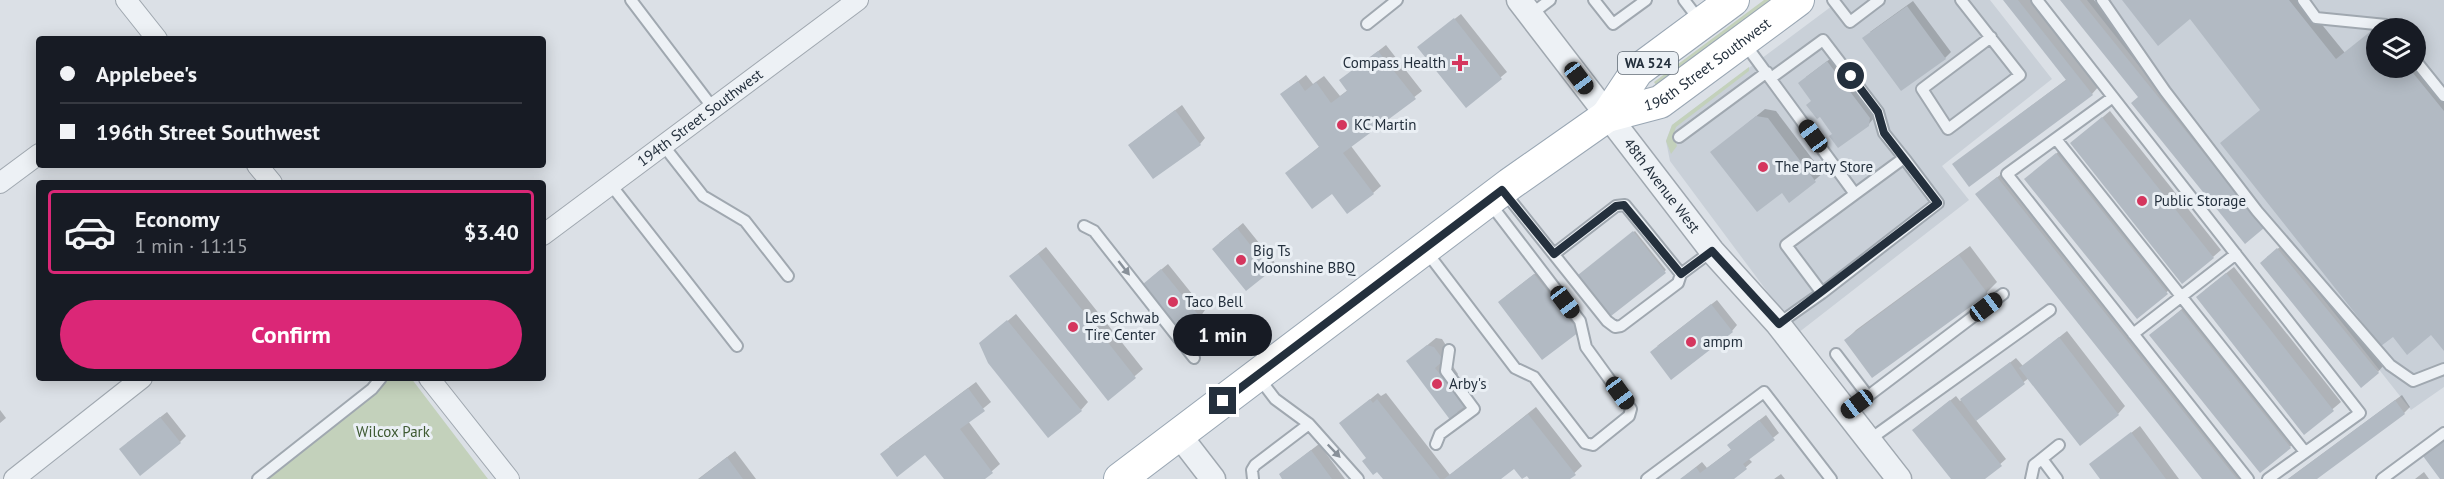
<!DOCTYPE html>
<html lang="en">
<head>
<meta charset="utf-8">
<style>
	body { margin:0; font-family:"PT Sans",sans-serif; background:#242831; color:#f1f3f6; height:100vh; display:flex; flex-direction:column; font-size:22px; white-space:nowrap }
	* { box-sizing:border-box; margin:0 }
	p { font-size:20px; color:#9ea1a6 }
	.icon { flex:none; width:33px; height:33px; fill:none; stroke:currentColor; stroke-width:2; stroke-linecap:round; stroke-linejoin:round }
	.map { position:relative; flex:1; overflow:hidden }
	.sheet { position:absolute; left:36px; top:180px; width:510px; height:201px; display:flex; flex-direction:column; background:#171b24; border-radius:6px; box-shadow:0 3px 15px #0003 }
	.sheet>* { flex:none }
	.banner { position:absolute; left:36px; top:36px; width:510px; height:132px; border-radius:6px; box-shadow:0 3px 15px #0003; display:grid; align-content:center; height:132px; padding:0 24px; background:#171b24 }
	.buttons { position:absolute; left:2366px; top:18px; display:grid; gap:12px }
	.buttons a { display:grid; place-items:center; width:60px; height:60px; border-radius:50%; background:#171b24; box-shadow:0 3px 15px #0003; font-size:30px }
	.end { position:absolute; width:27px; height:27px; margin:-14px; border:8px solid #24303d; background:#fff; box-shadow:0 0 0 3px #fff }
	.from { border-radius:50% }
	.bubble { position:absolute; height:42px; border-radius:21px; background:#171b24; box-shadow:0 3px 15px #0003; font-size:20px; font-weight:700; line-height:42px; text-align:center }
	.car { position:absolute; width:18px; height:36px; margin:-18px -9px; border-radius:8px; box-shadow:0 0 4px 2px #0007; background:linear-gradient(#222 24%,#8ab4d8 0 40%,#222 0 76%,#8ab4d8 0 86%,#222 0) }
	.banner b { display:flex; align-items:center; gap:21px; height:57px; font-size:22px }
	.banner b+b { border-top:2px solid #363941 }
	.banner i { width:15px; height:15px; background:#f1f3f6 }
	ul { padding:10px 0 0; list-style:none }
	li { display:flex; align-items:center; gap:18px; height:84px; margin:0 12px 9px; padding:0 12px; border:3px solid transparent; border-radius:6px }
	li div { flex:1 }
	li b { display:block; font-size:22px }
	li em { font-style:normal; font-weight:700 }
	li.selected { border-color:#db2777 }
	li>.icon { width:54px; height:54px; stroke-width:1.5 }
	.primary-button { display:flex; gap:12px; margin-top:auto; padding:12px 24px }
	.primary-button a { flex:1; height:69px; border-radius:36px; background:#db2777; color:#fff; font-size:24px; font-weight:700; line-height:69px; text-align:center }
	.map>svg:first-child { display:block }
	.built { fill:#c9d0d8; fill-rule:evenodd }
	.green { fill:#c3d1bb }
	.shadow { fill:#0003 }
	.building { fill:#b2bac3 }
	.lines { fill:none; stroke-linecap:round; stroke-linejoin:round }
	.service-casing { stroke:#a0a8b0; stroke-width:14 }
	.minor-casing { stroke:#a0a8b0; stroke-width:22 }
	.tertiary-casing { stroke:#a0a8b0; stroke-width:27 }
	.primary-casing { stroke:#99a6b3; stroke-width:34 }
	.service { stroke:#edf1f5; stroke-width:10 }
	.minor { stroke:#edf1f5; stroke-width:20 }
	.tertiary { stroke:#edf1f5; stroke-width:24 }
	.primary { stroke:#fff; stroke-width:32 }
	.oneway { fill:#889099 }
	.route { stroke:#24303d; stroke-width:8 }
	.poi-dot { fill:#d5365e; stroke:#eaeff4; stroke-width:2 }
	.labels { text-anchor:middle; stroke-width:6; stroke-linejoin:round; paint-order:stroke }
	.shield { fill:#eaeff4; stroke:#5f6974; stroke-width:1.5 }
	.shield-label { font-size:14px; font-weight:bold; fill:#24303d }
	.poi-label { font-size:15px; fill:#24303d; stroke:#eaeff4; text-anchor:start }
	.street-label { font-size:15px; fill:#24303d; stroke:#eaeff4 }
	.park-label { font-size:15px; fill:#3d5931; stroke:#eaeff4 }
</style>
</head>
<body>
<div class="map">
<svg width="2444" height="479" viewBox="0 0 2444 479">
	<rect width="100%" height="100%" fill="#dbe0e6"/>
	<path class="built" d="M1840,0h150l62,79 -110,87 27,34 -171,133 -128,-172 -4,-20 6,-16z
		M2087,0h357v387l-33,23zM2376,28h39v40h-39z"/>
	<path class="green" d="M1764,0h11l-117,88 -4,-6z
		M1749,67v4l-73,56 -3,9 4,10 -6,8 -5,-13 6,-16z
		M388,378h23l77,101h-225l109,-90z"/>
	<path class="shadow" d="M2004,0h28l67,86 -7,8 -138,70 113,-85z
		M2062,0h32l176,220 -7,7 -124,-130z
		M2124,0h178l43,53 31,-25v40h39l29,26v253l-254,-330z
		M1913,1l38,51 -6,6 -75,-26z
		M1461,14l46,58 -41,34 -41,-64z
		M1386,45l36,46 -71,55 30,40 -8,7 -40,-1 -46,-19 33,-27 -38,-52 24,-19 7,9 11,-8 16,20 8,-6 -7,-10z
		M1834,56l41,56 -1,6 -6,7 -34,9 -21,-34 -7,-23z
		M1182,105l23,33 -5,6 -71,1z
		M1765,109l11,2 47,62 -33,28 -8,-10 -70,-39z
		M2110,111l111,139 -8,7 -141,-114z
		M2064,147l111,138 -38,32 -111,-138z
		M2005,171l243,308h-44l-219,-292z
		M1243,223l33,41 -30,25 -27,-46z
		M1635,231l31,39 -54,44 -32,-39z
		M2284,244l99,122 -5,6 -111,-115z
		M1970,246l27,36 -10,10 -115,84 -26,-36 10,-10z
		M1046,247l97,122 -35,30 -89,-130z
		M1168,264l37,46 -9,13 -34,-18 -11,-27z
		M2234,267l107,135 -37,31 -99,-143z
		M1541,269l42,56 -40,32 -37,-61z
		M1717,300l20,25 -5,6 -75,15z
		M2189,303l108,136 -7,8 -139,-112z
		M1016,314l72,88 -7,8 -100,-67z
		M2067,331l58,75 -7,8 -89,-36 -54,41 31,40 -23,20h-30l-33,-55 36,-28 4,5 56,-43 7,8z
		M1436,338l6,1 7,11 3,15 6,9 -2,3 10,29 -8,8 -50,-53z
		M976,382l15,20 -23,19 32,43 -17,15h-37l-20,-26 -37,-6z
		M1378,393l3,3 5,-3 64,82 86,-68 46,59 -14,13h-37l-16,-13 -17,13h-113l-44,-56z
		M2402,395l8,12 -6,6 -90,66h-26z
		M0,410l6,8 -6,5z
		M167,412l19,24 -6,6 -53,1z
		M1766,415l13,18 -31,25 4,4 -20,17h-51l21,-17 5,6 25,-19 -3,-4 6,-6z
		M2140,426l39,53h-77l-11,-15z
		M1319,444l26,35h-61l-4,-5z
		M735,451l21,28h-58z
		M2424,472l5,7h-14z
		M1781,474l4,5h-11z"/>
	<path class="building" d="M2003,0h15l75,95 -124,92 -17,-23 114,-84z
		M2060,0h20l184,228 -19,16 -114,-141 7,-6z
		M2122,0h167l47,59 40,-32v41h33l35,43v240l-13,-16 -24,20 -14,-18 -12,9 -161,-203 40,-33 -70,-91 -32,27z
		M1907,6l39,53 -45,32 -39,-53z
		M1454,18l48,61 -36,29 -49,-61z
		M1378,51l38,48 -73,54 31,41 -27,20 -15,-20 -20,15 -27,-36 34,-26 -39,-53 18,-13 7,10 11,-9 15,21 16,-12 -8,-11z
		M1827,61l43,57 -1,8 -31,22 -9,-12 3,-2 -12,-17 -3,2 -11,-14 5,-4 -13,-18z
		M1175,110l26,35 -48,34 -25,-34z
		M1756,116l12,2 48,64 -27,21 -7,-10 -25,19 -47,-60z
		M2102,117l112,141 -32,26 -112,-141z
		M2056,153l112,141 -31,25 -113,-140z
		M1997,177l240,302h-35l-227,-285z
		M1237,228l34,43 -25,20 -34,-42z
		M1633,231l33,42 -55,43 -33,-41z
		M2277,248l102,125 -18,15 -101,-125z
		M1038,254l98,124 -28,23 -99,-125z
		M1959,255l29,39 -116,84 -28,-38z
		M1161,269l39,48 -5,5 2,2 -17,10 -23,-26 3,-3 -17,-21z
		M2226,273l108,138 -30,24 -108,-138z
		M1534,274l45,58 -37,28 -44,-58z
		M1711,304l22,28 -62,48 -21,-28z
		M2181,310l110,138 -31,25 -111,-138z
		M1007,320l75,91 -34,27 -60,-75 -9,-20z
		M2059,337l60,78 -39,31 -61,-78z
		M1427,345l7,2 8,11v4l-7,6 5,6 4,-2 8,11 -3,2 16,21 -8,6 2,3 -8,6 -45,-60z
		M2010,362l15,22 -49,37 -16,-22z
		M968,388l17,23 -25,18 33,44 -8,6h-41l-19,-24 -28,22 -17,-23z
		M1370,399l3,4 4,-4 63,80h-57l-6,-7 -4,3 -11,-14 4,-3 -27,-35z
		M1950,400l52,66 -17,13h-34l-39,-49z
		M2395,400l10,14 -88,65h-29z
		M1528,414l48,61 -6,4h-41l-2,-3 -5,3 -8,-10 -13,10h-57z
		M160,417l21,26 -41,33 -21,-27z
		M1759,420l16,20 -32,24 4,5 -13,10h-54l16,-12 4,6 31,-23 -4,-5z
		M2131,432l35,47h-66l-11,-15z
		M2444,439v40h-4l-17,-23z
		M1311,450l21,29h-50l-3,-5z
		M727,457l16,22h-44z"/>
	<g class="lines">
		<defs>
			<path id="service" d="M631,0l82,108
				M1594,0l19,24 33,-24
				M1684,0l16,21
				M1833,0l17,22 29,-22
				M1961,0l59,75 -72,54 -26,-40 69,-52
				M2037,0l323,413 -92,66
				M2102,0l63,91 92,120 133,154 23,16 31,-12
				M2303,0l13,18 70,7 3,3
				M1530,15l20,-15
				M1367,24l30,-24
				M1745,44l110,150 -69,51 36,48 -44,31
				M2415,60l29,36
				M1771,78l52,-38 55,72 6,21 20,25 -49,36
				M2113,97l-106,77 241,305
				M1679,137l88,-65
				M2056,139l249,313
				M663,145l40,51 42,25 43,55
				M611,185l126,161
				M1504,192l103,129 8,6 6,-1 57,-43 3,-9 -56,-69 -9,1 -62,48
				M1084,226l10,5 100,127
				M1426,251l89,117 19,9 51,66 8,2 36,-29 2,-7 -45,-62 -6,-26 -91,-119
				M1681,274l31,-23
				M1822,293l116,-90 -34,-45
				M2133,334l103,-80
				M1836,354l32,42
				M1259,378l16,21 34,25 49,55
				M1847,412l156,-118
				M1869,440l181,-130
				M1436,444l4,-10 34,-25 -28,-38 3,-21
				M2042,459l15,20
				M258,479l114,-90 9,-11
				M1253,479l-1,-9 3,-5 54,-41
				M1647,479l117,-87 67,87
				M2031,479l3,-14 25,-20
				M2382,479l62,-46"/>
			<g id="minor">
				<path d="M126,0l31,39"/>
				<path d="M257,165l15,18"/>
				<path d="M0,183l39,-29"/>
				<path id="s1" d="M543,235l315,-235"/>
				<path d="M429,378l80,101"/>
				<path d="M14,479l128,-101"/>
			</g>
			<g id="tertiary">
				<path id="s2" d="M1519,0l193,251 66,73 121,155"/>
				<path d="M1179,435l34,44"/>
			</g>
			<g id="primary">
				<path d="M1607,116l30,-45 96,-71"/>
				<path id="s3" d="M1120,479l390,-295 97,-68 53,-14 138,-102"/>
			</g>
		</defs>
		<use href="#service" class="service-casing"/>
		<use href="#minor" class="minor-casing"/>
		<use href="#tertiary" class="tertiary-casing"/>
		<use href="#primary" class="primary-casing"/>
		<use href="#service" class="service"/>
		<use href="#minor" class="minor"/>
		<use href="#tertiary" class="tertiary"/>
		<use href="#primary" class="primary"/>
	</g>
	<defs><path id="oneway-solid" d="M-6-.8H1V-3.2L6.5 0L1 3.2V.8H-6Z" transform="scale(1.5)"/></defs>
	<g class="oneway">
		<use href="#oneway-solid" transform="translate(1124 268) rotate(52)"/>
		<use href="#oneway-solid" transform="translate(1334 451) rotate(46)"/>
	</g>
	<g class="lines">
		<path class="route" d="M1223,401l279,-211 52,64 62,-48 8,-1 57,69 31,-23 67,73 159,-121 -54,-70 -6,-21 -27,-36"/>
	</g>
	<g class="poi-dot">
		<path d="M1457 54h6v6h6v6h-6v6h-6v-6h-6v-6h6z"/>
		<circle cx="1342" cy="125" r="6"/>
		<circle cx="1763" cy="167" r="6"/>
		<circle cx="2142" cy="201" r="6"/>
		<circle cx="1241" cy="260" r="6"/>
		<circle cx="1173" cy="302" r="6"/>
		<circle cx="1073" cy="327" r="6"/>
		<circle cx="1691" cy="342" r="6"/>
		<circle cx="1437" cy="384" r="6"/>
	</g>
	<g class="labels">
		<rect class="shield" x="1618" y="52" width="60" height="22" rx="4.5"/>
		<g class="shield-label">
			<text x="1648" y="68">WA 524</text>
		</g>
		<g class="poi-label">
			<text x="1446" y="68" text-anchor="end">Compass Health</text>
			<text x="1354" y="130">KC Martin</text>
			<text x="1775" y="172">The Party Store</text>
			<text x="2154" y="206">Public Storage</text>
			<text x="1253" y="256">Big Ts<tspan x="1253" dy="17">Moonshine BBQ</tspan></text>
			<text x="1185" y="307">Taco Bell</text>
			<text x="1085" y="323">Les Schwab<tspan x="1085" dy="17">Tire Center</tspan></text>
			<text x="1703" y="347">ampm</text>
			<text x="1449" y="389">Arby's</text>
		</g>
		<g class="street-label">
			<text dy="5" stroke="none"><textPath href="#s3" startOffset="722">196th Street Southwest</textPath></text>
			<text dy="5" stroke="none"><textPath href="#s1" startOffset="196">194th Street Southwest</textPath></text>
			<text dy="5" stroke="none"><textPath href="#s2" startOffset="234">48th Avenue West</textPath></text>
		</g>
		<g class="park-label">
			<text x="393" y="437">Wilcox Park</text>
		</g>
	</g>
</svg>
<div class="buttons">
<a><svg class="icon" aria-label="layers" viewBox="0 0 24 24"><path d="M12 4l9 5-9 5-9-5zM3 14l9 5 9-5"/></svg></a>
</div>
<i class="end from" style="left:1851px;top:76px"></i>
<i class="end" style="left:1223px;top:401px"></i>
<div class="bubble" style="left:1173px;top:314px;width:99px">1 min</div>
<i class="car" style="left:1579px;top:78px;rotate:143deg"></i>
<i class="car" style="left:1813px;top:136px;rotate:324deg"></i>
<i class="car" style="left:1565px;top:302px;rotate:143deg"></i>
<i class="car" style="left:1986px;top:307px;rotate:53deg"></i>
<i class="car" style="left:1620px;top:393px;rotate:144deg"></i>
<i class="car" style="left:1857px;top:404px;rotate:233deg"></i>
<div class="banner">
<b><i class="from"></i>Applebee's</b>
<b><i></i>196th Street Southwest</b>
</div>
<section class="sheet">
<ul>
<li class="selected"><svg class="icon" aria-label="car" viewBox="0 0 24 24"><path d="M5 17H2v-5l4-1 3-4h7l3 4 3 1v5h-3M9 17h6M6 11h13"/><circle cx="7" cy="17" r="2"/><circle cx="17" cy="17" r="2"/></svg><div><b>Economy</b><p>1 min · 11:15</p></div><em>$3.40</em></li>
</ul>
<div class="primary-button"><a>Confirm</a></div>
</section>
</div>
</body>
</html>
